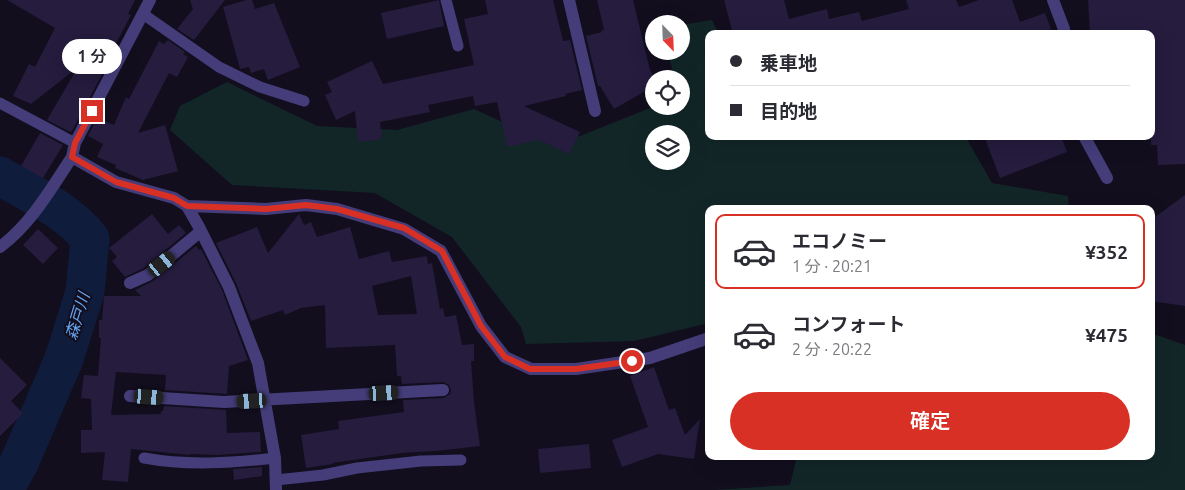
<!DOCTYPE html>
<html lang="ja">
<head>
<meta charset="utf-8">
<style>
	body { margin:0; font-family:Ubuntu,"Noto Sans JP",sans-serif; background:#f7f7f7; color:#2b2b33; height:100vh; display:flex; flex-direction:column; font-size:19px; white-space:nowrap }
	* { box-sizing:border-box; margin:0 }
	p { font-size:16px; color:#7c7c81 }
	.icon { flex:none; width:28px; height:28px; fill:none; stroke:currentColor; stroke-width:2; stroke-linecap:round; stroke-linejoin:round }
	.map { position:relative; flex:1; overflow:hidden }
	.panel { position:absolute; left:705px; top:205px; width:450px; height:255px; display:flex; flex-direction:column; background:#fff; border-radius:10px; box-shadow:0 5px 20px #0002 }
	.panel>* { flex:none }
	.top-card { position:absolute; left:705px; top:30px; width:450px; height:110px; border-radius:10px; box-shadow:0 5px 20px #0002; display:grid; align-content:center; height:110px; padding:0 25px; background:#fff }
	.needle { width:32px; rotate:157deg }
	.tools { position:absolute; left:645px; top:15px; display:grid; gap:10px }
	.tools a { display:grid; place-items:center; width:45px; height:45px; border-radius:50%; background:#fff; box-shadow:0 5px 20px #0002; font-size:25px }
	.end { position:absolute; width:22px; height:22px; margin:-11px; border:6px solid #d93025; background:#fff; box-shadow:0 0 0 2px #fff }
	.from { border-radius:50% }
	.bubble { position:absolute; height:35px; border-radius:18px; background:#fff; box-shadow:0 5px 20px #0002; font-size:16px; font-weight:600; line-height:35px; text-align:center }
	.car { position:absolute; width:15px; height:30px; margin:-15px -8px; border-radius:6px; box-shadow:0 0 4px 1px #0007; background:linear-gradient(#222 24%,#8ab4d8 0 40%,#222 0 76%,#8ab4d8 0 86%,#222 0) }
	.top-card b { display:flex; align-items:center; gap:18px; height:48px; font-size:19px }
	.top-card b+b { border-top:1px solid #e1e1e2 }
	.top-card i { width:12px; height:12px; background:#2b2b33 }
	ul { padding:9px 0 0; list-style:none }
	li { display:flex; align-items:center; gap:15px; height:75px; margin:0 10px 8px; padding:0 15px; border:2px solid transparent; border-radius:10px }
	li div { flex:1 }
	li b { display:block; font-size:19px }
	li em { font-style:normal; font-weight:600 }
	li.on { border-color:#d93025 }
	li>.icon { width:45px; height:45px; stroke-width:1.5 }
	.cta { display:flex; gap:10px; margin-top:auto; padding:10px 25px }
	.cta a { flex:1; height:58px; border-radius:30px; background:#d93025; color:#fff; font-size:20px; font-weight:600; line-height:58px; text-align:center }
	.map>svg:first-child { display:block }
	.green { fill:#122628; fill-rule:evenodd }
	.lines { fill:none; stroke-linecap:round; stroke-linejoin:round }
	.river { stroke:#0f1c3c; stroke-width:39 }
	.building { fill:#251c3e; fill-rule:evenodd }
	.service { stroke:#443d7a; stroke-width:11 }
	.minor { stroke:#443d7a; stroke-width:12 }
	.route { stroke:#d93025; stroke-width:6 }
	.labels { text-anchor:middle; stroke-width:4; stroke-linejoin:round; paint-order:stroke }
	.water-label { font-size:16px; font-style:italic; fill:#65a5f3; stroke:#120e1e }
</style>
</head>
<body>
<div class="map">
<svg width="1185" height="490" viewBox="0 0 1185 490">
	<rect width="100%" height="100%" fill="#120e1e"/>
	<path class="green" d="M712,20l7,14h-10v102h256l27,47 76,13 1,13h-360v114l-75,18 -108,3 -5,-17 -69,-90 -77,-44 -143,-8 -62,-55 10,-24 47,-24 90,44 80,4 77,-21 81,37 100,-40h26v-27h-6l-8,-28h14v-26zM654,134h27v27h-27z
		M1151,333l34,12v145h-471l76,-5 7,-29h354z"/>
	<g class="lines">
		<path class="river" d="M0,176c31,18 69,35 90,63l-5,53 -21,67 -45,104 -15,27"/>
	</g>
	<path class="building" d="M7,0h128l-7,14 3,1 -19,36 2,1 -42,79 -2,1 -23,-12 31,-53 -47,37 -18,-8 16,-32 6,3 20,-39z
		M190,0h35l-31,40 -17,-11 16,-20z
		M246,0h6l3,9 19,-6 26,64 -32,13 -4,-11 -13,4 -2,-6 -9,2 -17,-62z
		M439,0l5,26 -57,13 -6,-26z
		M485,0h68l10,41 7,-1 12,50 -17,4 1,2 -42,10 56,26 -11,22 -30,-14 -32,7 -10,-45 -22,4 -2,-10 -45,9 2,7 -50,10 2,17 -24,3 -3,-31 -19,9 -11,-25 7,-3 -5,-10 45,-21 11,23 91,-19 -10,-46 24,-5z
		M597,0h36l17,70 4,7v9l-40,23 -14,-23h-2l-12,-50 16,-4 -1,-2h3z
		M724,0h60l5,19 38,-10 2,10 30,-7 3,9 47,-12 -3,-9h50l3,7 20,-7h33l8,22 25,-9 6,16 -12,5h-306z
		M1088,0h97v164l-27,1 -1,-20h-6v-111h-61z
		M168,40l17,12 -2,2 5,3 -11,20 -8,-4 -31,60 27,-8 13,46 -35,9 -28,-12 1,-3 -19,-8 6,-13 -15,-8 9,-18 17,7 12,-28 3,2 30,-58 5,3z
		M40,133l23,12 -20,33 -22,-12z
		M984,136h77l6,16 -67,26z
		M1185,195v111l-34,-5v-81z
		M152,214l16,20 11,-9 7,8 -42,35 -19,9 -13,-16 5,-4 -8,-9z
		M299,214l5,11 7,-3 6,15 33,-10 9,32 30,-8 3,11 35,-6 1,8 4,-1 8,46 3,-1 2,9 11,-2 6,30 12,-1v17h-3l3,41 6,44 -44,5 -34,2 -70,10 1,1 -27,4 -5,-33 38,-6 -1,-8 66,-9 -1,-12 41,-2 6,-4 1,-4 -2,-5 -6,-3 -41,2 -1,-8h-4l-2,-31 -69,3 -1,-43 -24,3 -16,7 -2,-5 -32,11 -15,-38 -20,-40 41,-16 11,26zM411,276l6,38 -39,1 -6,-29z
		M38,229l20,19 -15,16 -20,-19z
		M196,246l3,4 2,-1 21,41 26,70 -19,6 -2,28 -62,-4 1,-15 -50,-3 -5,43 50,-1v-3h2l1,-5 62,4 1,23 33,-1 1,20 -44,3 -27,-1v1l-59,-6 -3,33 -26,-2 3,-28 -24,1v-23h11l-1,-31 -10,-1 3,-23 14,1 3,-38h-2v-18h3l2,-24h37l-6,-6 18,-9z
		M0,358l27,27 -16,16 12,12 -23,23z
		M654,367l15,43 6,-2 10,27 15,-16 -6,40 -36,-5 -36,13 -10,-27 36,-13 -18,-51z
		M589,444l2,24 -51,5 -2,-24z
		M262,467v9l-28,4 -1,-11z"/>
	<g class="lines">
		<path class="service" d="M446,0l12,46
			M143,14l76,53 41,20 44,14
			M0,103l75,40
			M144,458c44,8 87,5 131,0
			M276,480l47,-5 34,-7 64,-7 40,-1"/>
		<path class="minor" d="M569,0l26,111
			M1053,0l11,29 -1,5
			M1084,136l23,42
			M72,157l3,-14 75,-143
			M187,206l79,3 40,-4 31,4 67,20 37,22 40,75 24,31 26,12h45l74,-11 59,-20
			M0,247c31,-23 51,-58 72,-90l44,25 58,16 13,8 12,21 30,60 29,76 17,95 1,32
			M130,283l18,-8 53,-44
			M130,396l94,6 219,-12"/>
	</g>
	<g class="lines">
		<path class="route" d="M92,111l-17,32 -3,14 44,25 58,16 13,8 79,3 40,-4 31,4 67,19 38,23 39,75 24,31 25,12h46l56,-8"/>
	</g>
	<g class="labels">
		<g class="water-label">
			<text transform="translate(77 316) rotate(-73)" y="6">森戸川</text>
		</g>
	</g>
</svg>
<div class="tools">
<a><svg class="needle" viewBox="-14 -14 28 28"><path d="M0-13l5 13h-10z" fill="#e53935"/><path d="M0 13l5-13h-10z" fill="#7c7c81"/></svg></a>
<a><svg class="icon" aria-label="locate" viewBox="0 0 24 24"><circle cx="12" cy="12" r="6"/><path d="M12 2v4M12 18v4M2 12h4M18 12h4"/></svg></a>
<a><svg class="icon" aria-label="layers" viewBox="0 0 24 24"><path d="M12 4l9 5-9 5-9-5zM3 14l9 5 9-5"/></svg></a>
</div>
<i class="end from" style="left:632px;top:361px"></i>
<i class="end" style="left:92px;top:111px"></i>
<div class="bubble" style="left:62px;top:39px;width:60px">1 分</div>
<i class="car" style="left:162px;top:264px;rotate:51deg"></i>
<i class="car" style="left:384px;top:393px;rotate:87deg"></i>
<i class="car" style="left:149px;top:397px;rotate:94deg"></i>
<i class="car" style="left:252px;top:401px;rotate:267deg"></i>
<div class="top-card">
<b><i class="from"></i>乗車地</b>
<b><i></i>目的地</b>
</div>
<section class="panel">
<ul>
<li class="on"><svg class="icon" aria-label="car" viewBox="0 0 24 24"><path d="M5 17H2v-5l4-1 3-4h7l3 4 3 1v5h-3M9 17h6M6 11h13"/><circle cx="7" cy="17" r="2"/><circle cx="17" cy="17" r="2"/></svg><div><b>エコノミー</b><p>1 分 · 20:21</p></div><em>¥352</em></li>
<li><svg class="icon" aria-label="car" viewBox="0 0 24 24"><path d="M5 17H2v-5l4-1 3-4h7l3 4 3 1v5h-3M9 17h6M6 11h13"/><circle cx="7" cy="17" r="2"/><circle cx="17" cy="17" r="2"/></svg><div><b>コンフォート</b><p>2 分 · 20:22</p></div><em>¥475</em></li>
</ul>
<div class="cta"><a>確定</a></div>
</section>
</div>
</body>
</html>
